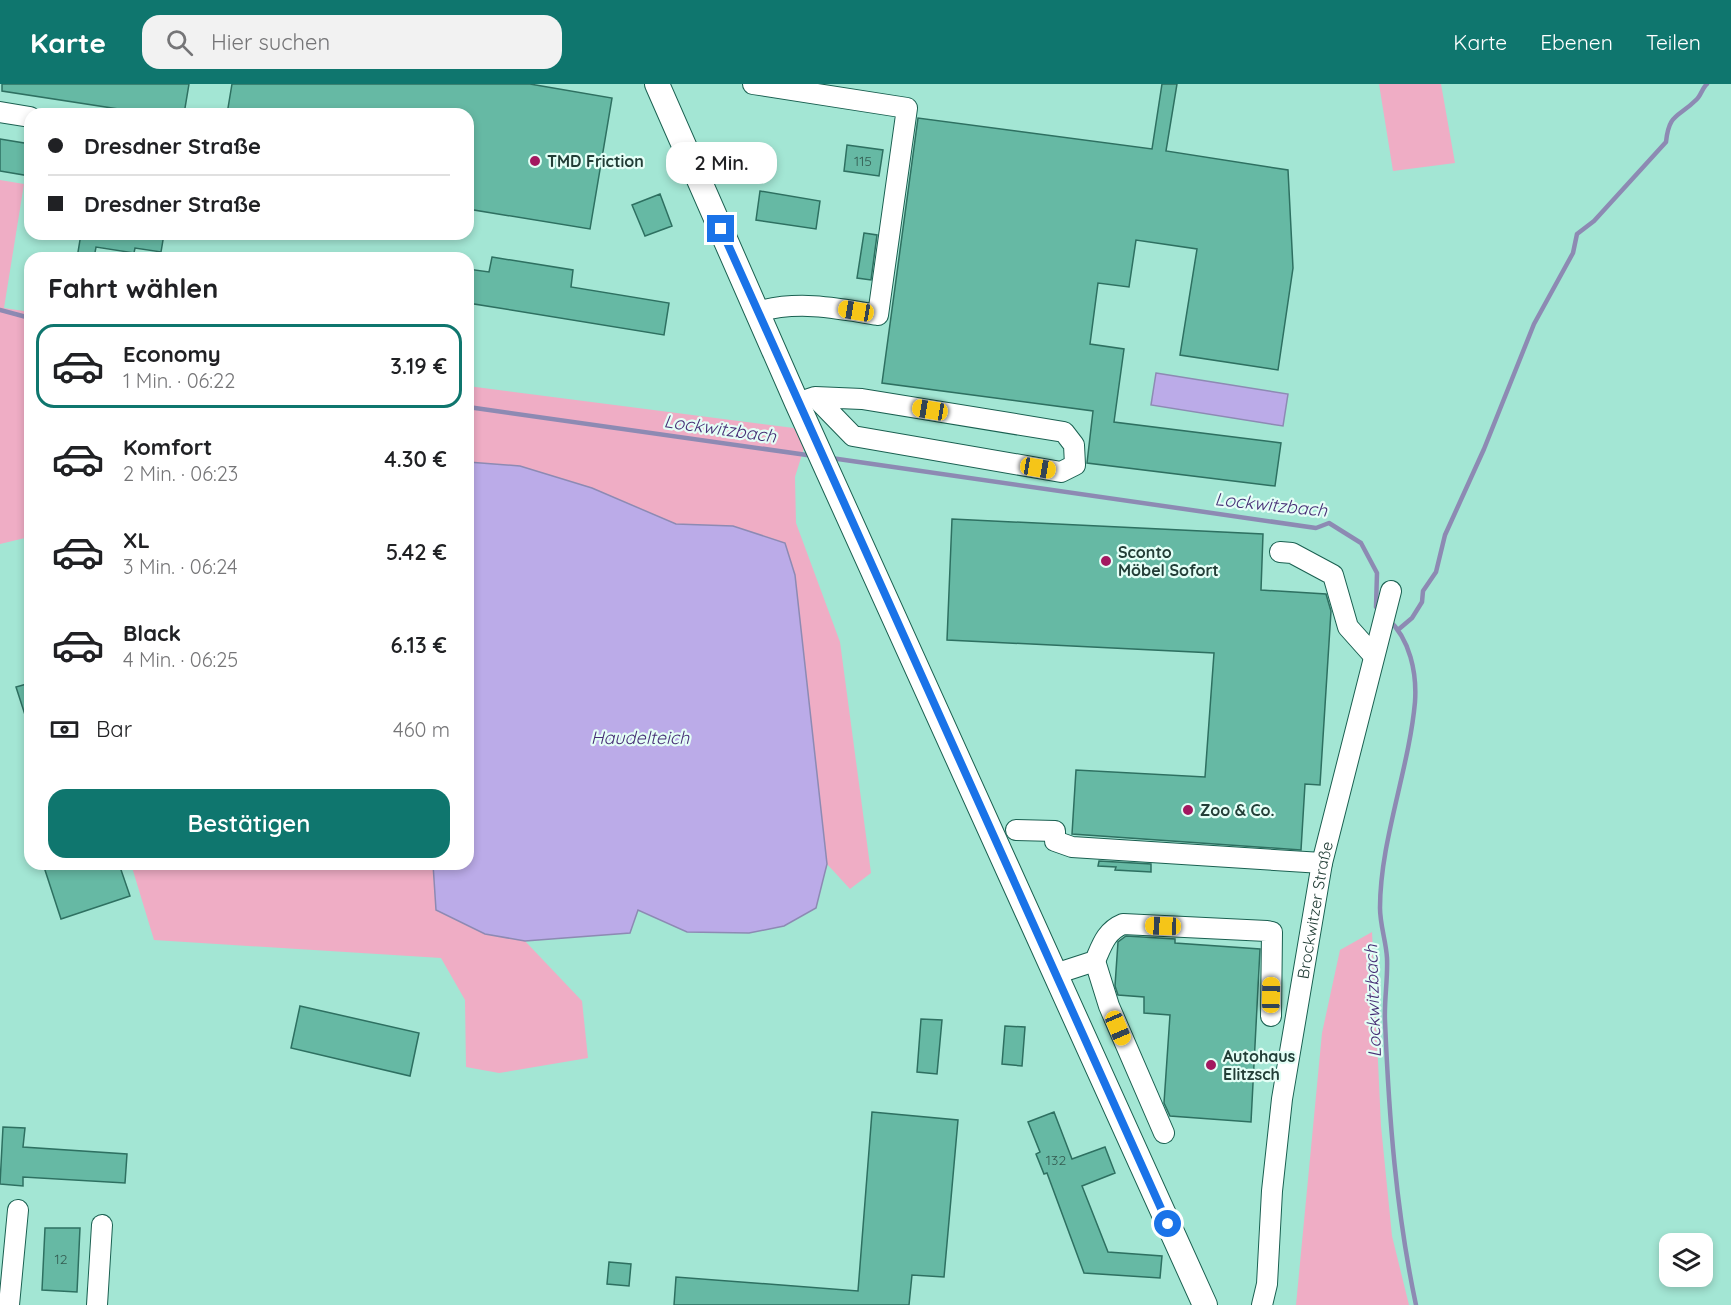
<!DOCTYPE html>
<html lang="de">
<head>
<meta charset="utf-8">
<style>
	body { margin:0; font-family:Quicksand,sans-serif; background:#f2f2f2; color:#202124; height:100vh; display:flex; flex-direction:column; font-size:22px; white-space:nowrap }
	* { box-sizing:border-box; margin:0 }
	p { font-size:20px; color:#757577 }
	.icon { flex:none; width:33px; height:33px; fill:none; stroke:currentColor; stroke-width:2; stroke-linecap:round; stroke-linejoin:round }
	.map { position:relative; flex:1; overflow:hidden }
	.details { position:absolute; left:24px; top:168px; width:450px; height:618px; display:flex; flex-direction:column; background:#fff; border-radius:18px; box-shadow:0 3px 9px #0003 }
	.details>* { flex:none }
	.top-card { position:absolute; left:24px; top:24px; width:450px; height:132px; border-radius:18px; box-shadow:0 3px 9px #0003; display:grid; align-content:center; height:132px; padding:0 24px; background:#fff }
	.controls { position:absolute; left:1659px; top:1149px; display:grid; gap:12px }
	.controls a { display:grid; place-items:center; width:54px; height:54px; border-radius:12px; background:#fff; box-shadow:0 3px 9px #0003; font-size:30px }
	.end { position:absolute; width:27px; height:27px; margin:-14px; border:8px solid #1a73e8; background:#fff; box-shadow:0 0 0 3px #fff }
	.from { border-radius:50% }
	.bubble { position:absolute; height:42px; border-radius:18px; background:#fff; box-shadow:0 3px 9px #0003; font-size:20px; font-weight:600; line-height:42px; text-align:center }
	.car { position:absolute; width:18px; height:36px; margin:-18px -9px; border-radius:8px; box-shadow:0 0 4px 2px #0007; background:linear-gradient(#f5c518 24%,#345 0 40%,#f5c518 0 76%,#345 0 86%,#f5c518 0) }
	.top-card b { display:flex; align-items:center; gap:21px; height:57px; font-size:22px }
	.top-card b+b { border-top:2px solid #e0e0e0 }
	.top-card i { width:15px; height:15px; background:#202124 }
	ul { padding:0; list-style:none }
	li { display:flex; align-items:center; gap:18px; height:84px; margin:0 12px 9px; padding:0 12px; border:3px solid transparent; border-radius:18px }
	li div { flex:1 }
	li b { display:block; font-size:22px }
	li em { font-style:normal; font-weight:600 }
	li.current { border-color:#0f766e }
	li>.icon { width:54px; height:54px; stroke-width:1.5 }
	h2 { padding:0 24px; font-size:27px; line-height:72px }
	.pay { display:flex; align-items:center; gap:15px; height:66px; padding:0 24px; font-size:22px }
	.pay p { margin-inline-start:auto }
	.action { display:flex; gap:12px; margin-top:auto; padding:12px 24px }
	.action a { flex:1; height:69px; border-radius:18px; background:#0f766e; color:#fff; font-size:24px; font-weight:600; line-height:69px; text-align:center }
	header { display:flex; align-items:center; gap:36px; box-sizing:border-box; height:84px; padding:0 30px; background:#0f766e; color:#fff }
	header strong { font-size:28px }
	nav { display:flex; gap:33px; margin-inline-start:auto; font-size:21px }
	.search { width:420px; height:54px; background:#f2f2f2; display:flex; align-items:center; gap:15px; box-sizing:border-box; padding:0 21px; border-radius:18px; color:#757577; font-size:22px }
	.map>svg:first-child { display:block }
	.green { fill:#efadc5 }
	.water { fill:#bbabe8; stroke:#8d8ab3; stroke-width:1.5 }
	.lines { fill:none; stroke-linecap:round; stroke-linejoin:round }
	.stream { stroke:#8d8ab3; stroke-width:4.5 }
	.building { fill:#66b9a4; stroke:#2e7061; stroke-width:1.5 }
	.minor-casing { stroke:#1a6051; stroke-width:22 }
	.major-casing { stroke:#1a6051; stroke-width:26 }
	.minor { stroke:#fff; stroke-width:20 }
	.major { stroke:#fff; stroke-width:24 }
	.route { stroke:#1a73e8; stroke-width:8 }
	.poi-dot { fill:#a31860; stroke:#e4fef6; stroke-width:2 }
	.labels { text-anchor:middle; stroke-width:4.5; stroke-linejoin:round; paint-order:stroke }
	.number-label { font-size:14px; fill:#345d52 }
	.poi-label { font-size:16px; font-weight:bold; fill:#233e37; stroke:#e4fef6; text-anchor:start }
	.street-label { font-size:16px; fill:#233e37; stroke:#e4fef6 }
	.water-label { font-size:18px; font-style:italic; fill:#462e75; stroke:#e4fef6 }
</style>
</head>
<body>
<header>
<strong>Karte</strong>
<div class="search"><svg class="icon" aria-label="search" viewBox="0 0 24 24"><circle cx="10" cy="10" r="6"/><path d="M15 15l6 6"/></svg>Hier suchen</div>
<nav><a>Karte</a><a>Ebenen</a><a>Teilen</a></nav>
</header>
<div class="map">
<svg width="1731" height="1221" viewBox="0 0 1731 1221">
	<rect width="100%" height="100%" fill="#a3e6d4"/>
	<path class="green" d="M1379,0h62l14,79 -62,8z
		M0,96l24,4 -20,124 26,4v241l-5,-15 -25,6z
		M468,302l326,42 10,20 -9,29 1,46 44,119 31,231 -21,16 -23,-25 -32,-289 -10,-31 -52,-18 -57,-2 -84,-36 -72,-22 -52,-4z
		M131,780h302l3,46 49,24 40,7 57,60 6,57 -89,15 -33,-6 -1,-67 -24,-42 -287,-18z
		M1372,848l9,194 11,110 17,69h-113l26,-272 18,-83z"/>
	<path class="water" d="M1156,289l132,21 -5,32 -132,-21z
		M468,378l52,4 72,22 84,36 57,2 52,17 10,32 32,289 -11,44 -32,18 -35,7 -62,-1 -49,-22 -8,23 -105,8 -40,-7 -49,-24 -3,-46h35z"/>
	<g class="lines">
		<path class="stream" d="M0,226l30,8
			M468,323l346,49
			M831,374l485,70 13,-5 32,20 16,30 -1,34 4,4
			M1388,535c22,20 29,54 27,83 -6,67 -35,139 -35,206 0,17 6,33 7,50 1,21 -3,42 -2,63 4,96 11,190 31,284
			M1399,545l13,-11 10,-16 1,-11 13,-19 9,-37 39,-86 50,-125 39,-71 4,-19 17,-13 72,-79c3,-29 12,-24 30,-42 5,-4 6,-12 11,-16"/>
	</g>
	<path class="building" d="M2,0h187l-5,30h-33l-149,-23z
		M232,0h298l82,14 -22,131 -122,-20v-95h-241z
		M1162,0h15l-11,67 122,19 5,98 -15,102 -98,-15 17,-106 -61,-9 -7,47 -31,-4 -8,61 34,5 -10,73 167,21 -6,43 -188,-23 6,-52 -211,-28 36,-265 234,31z
		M0,55l30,5v32l-30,-5z
		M847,61l36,5 -4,26 -35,-5z
		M760,107l60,10 -4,28 -60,-9z
		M660,110l12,32 -27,10 -13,-31z
		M864,149l13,2 -6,45 -14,-2z
		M81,150h83l-3,18 -26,-4 -1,5 -38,-6 -2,11h-17z
		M492,173l81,13 -2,17 98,16 -5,32 -196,-32v-34l21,3z
		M952,435l311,15 -2,56 65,4 5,17 -11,174 -15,-1 -4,66 -229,-16 4,-64 129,7 9,-124 -267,-13z
		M30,599v38h-3l-11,-34z
		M1099,777l52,3v8l-36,-2 1,-3 -18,-1z
		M43,780h76l11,32 -69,23z
		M1126,852l49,3v4l85,6 -9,173 -81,-6 -6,-13 6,-88 -26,-2v-16l-26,-2 -3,-9 3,-44z
		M300,922l119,27 -9,43 -119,-28z
		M921,935l21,1 -5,54 -20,-2z
		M1005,942l20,1 -3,39 -20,-2z
		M872,1028l86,8 -14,157 -32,-2 -3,30h-235l2,-28 182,14z
		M1054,1028l18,47 33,-12 10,26 -33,13 26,66 54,4 -2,22 -76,-5 -37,-100 -3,1 -8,-20 4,-2 -12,-30z
		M3,1043l22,1 -2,19 104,7 -2,29 -102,-6v9l-23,-2z
		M45,1144h35l-3,64 -35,-2z
		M609,1178l22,2 -2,22 -22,-2z"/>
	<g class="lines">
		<defs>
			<g id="minor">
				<path d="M753,0l154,24 -29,207c-41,-7 -81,-15 -121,-3"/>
				<path d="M0,28l30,5"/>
				<path d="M797,319l18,-6 47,2 202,33 10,13 1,20 -14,7 -208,-36 -38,-39"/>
				<path d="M1280,468l12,1 41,22 15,52 25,28"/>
				<path d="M1016,746l39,1v10l17,6 250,16"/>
				<path d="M1095,877l14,45 55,127"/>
				<path d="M1055,890l40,-13c7,-16 11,-30 28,-37l144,7 5,1 -1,84"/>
				<path d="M9,1221l9,-95"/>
				<path d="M97,1221l5,-80"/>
				<path id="s1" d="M1262,1221l5,-21 5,-93 10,-92 40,-236 69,-272"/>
			</g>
			<path id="major" d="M657,0l140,319 408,902"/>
		</defs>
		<use href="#minor" class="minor-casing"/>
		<use href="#major" class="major-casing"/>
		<use href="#minor" class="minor"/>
		<use href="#major" class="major"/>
	</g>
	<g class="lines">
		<path class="route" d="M721,145l447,995"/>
	</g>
	<g class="poi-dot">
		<circle cx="535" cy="77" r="6"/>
		<circle cx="1106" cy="477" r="6"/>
		<circle cx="1188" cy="726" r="6"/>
		<circle cx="1211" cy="981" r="6"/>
	</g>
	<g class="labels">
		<g class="number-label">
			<text x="863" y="82">115</text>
			<text x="1056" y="1081">132</text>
			<text x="61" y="1180">12</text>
		</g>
		<g class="poi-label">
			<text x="547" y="83">TMD Friction</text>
			<text x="1118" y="474">Sconto<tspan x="1118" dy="18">Möbel Sofort</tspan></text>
			<text x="1200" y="732">Zoo &amp; Co.</text>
			<text x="1223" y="978">Autohaus<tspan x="1223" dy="18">Elitzsch</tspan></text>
		</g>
		<g class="street-label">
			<text dy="6" stroke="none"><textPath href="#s1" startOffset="399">Brockwitzer Straße</textPath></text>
		</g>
		<g class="water-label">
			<text transform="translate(720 345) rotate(8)" y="6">Lockwitzbach</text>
			<text transform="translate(1271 421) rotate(6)" y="6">Lockwitzbach</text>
			<text x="640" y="660">Haudelteich</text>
			<text transform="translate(1373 917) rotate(-92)" y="6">Lockwitzbach</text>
		</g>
	</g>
</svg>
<div class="controls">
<a><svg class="icon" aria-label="layers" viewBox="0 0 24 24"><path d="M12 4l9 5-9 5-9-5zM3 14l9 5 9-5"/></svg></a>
</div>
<i class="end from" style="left:1168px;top:1140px"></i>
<i class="end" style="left:721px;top:145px"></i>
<div class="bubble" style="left:666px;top:58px;width:111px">2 Min.</div>
<i class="car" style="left:856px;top:227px;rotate:280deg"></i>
<i class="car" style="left:930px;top:326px;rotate:280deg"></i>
<i class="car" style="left:1038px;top:384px;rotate:100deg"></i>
<i class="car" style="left:1163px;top:842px;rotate:272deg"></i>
<i class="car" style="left:1271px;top:911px;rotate:1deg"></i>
<i class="car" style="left:1118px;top:944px;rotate:157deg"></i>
<div class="top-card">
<b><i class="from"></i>Dresdner Straße</b>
<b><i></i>Dresdner Straße</b>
</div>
<section class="details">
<h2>Fahrt wählen</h2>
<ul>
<li class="current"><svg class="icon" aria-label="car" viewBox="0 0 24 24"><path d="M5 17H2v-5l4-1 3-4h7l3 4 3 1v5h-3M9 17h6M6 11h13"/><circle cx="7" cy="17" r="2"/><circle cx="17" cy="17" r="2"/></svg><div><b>Economy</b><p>1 Min. · 06:22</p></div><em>3.19 €</em></li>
<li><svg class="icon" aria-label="car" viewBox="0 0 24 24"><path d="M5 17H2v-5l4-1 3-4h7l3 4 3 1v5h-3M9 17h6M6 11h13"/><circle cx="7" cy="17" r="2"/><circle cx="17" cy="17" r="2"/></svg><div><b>Komfort</b><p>2 Min. · 06:23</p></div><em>4.30 €</em></li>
<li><svg class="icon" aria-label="car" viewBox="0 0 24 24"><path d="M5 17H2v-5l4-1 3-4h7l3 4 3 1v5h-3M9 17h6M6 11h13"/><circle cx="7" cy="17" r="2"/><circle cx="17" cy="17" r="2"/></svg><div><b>XL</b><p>3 Min. · 06:24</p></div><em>5.42 €</em></li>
<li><svg class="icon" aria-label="car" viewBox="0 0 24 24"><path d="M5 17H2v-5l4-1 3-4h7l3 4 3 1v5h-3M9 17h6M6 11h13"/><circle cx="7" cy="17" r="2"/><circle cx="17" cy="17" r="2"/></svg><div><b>Black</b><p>4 Min. · 06:25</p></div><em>6.13 €</em></li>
</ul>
<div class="pay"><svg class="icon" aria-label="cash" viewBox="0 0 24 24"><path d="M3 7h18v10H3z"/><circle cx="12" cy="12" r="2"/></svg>Bar<p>460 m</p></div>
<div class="action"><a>Bestätigen</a></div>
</section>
</div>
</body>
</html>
